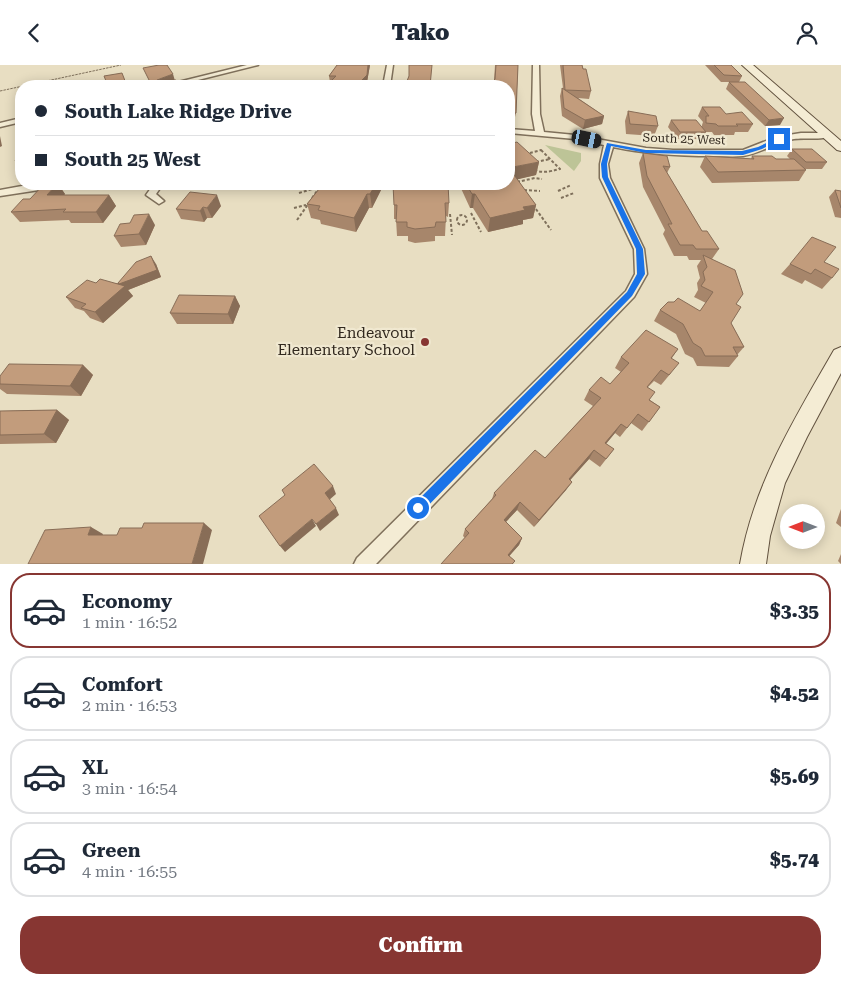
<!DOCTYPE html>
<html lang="en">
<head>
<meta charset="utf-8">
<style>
	body { margin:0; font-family:"Roboto Serif",serif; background:#f6f6f7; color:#1f2937; height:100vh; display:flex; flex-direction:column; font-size:19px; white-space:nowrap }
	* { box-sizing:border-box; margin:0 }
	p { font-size:16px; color:#747a83 }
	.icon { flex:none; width:28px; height:28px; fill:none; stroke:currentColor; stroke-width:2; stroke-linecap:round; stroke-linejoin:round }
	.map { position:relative; height:499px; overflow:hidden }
	.drawer { display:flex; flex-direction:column; background:#fff; flex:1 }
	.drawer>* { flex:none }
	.guide { position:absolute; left:15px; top:15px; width:500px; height:110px; border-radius:20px; box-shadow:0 2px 12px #0003; display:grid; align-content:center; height:110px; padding:0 20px; background:#fff }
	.needle { width:32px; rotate:270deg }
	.buttons { position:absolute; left:780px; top:439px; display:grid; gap:10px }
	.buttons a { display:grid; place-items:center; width:45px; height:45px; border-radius:50%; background:#fff; box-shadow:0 2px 12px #0003; font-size:25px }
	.end { position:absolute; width:22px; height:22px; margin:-11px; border:6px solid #1a73e8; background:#fff; box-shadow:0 0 0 2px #fff }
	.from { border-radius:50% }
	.car { position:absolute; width:15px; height:30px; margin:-15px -8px; border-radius:6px; box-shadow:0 0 4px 1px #0007; background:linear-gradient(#222 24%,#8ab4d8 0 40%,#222 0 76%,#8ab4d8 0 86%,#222 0) }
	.guide b { display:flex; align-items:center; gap:18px; height:48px; font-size:19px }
	.guide b+b { border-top:1px solid #e0e1e3 }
	.guide i { width:12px; height:12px; background:#1f2937 }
	ul { padding:9px 0 0; list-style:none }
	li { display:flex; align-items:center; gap:15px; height:75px; margin:0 10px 8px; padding:0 10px; border:2px solid #e0e1e3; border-radius:20px }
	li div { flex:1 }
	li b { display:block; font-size:19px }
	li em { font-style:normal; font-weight:800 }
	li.current { border-color:#873632 }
	li>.icon { width:45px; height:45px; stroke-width:1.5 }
	.cta { display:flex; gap:10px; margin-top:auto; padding:10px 20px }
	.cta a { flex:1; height:58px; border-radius:20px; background:#873632; color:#fff; font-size:20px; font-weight:800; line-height:58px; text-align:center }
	header { display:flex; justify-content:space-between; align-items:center; height:65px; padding:0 20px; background:#fff; font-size:22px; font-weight:800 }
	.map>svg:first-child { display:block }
	.green { fill:#bdc497 }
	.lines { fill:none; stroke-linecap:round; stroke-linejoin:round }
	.street-casing { stroke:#7f705b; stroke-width:3 }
	.secondary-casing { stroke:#61513e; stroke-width:2 }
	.path-far1 { stroke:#7f705b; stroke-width:1; stroke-dasharray:2.5 1; stroke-linecap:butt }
	.path { stroke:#7f705b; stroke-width:2; stroke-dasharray:3 2; stroke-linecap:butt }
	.street { fill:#f4ecd4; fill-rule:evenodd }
	.secondary { fill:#f4ecd4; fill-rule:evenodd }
	.wall { fill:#a7866b }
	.shaded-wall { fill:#886d57 }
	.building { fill:#c29c7c; stroke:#886d57 }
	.route { fill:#1a73e8 }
	.poi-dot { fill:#873632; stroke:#f0e8d0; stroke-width:2 }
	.labels { text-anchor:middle; stroke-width:4.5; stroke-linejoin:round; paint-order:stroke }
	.far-street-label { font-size:12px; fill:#31281e; stroke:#f0e8d0 }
	.poi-label { font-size:15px; fill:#31281e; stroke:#f0e8d0; text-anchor:end }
</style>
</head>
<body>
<header><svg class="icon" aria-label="back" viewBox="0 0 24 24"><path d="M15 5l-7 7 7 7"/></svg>Tako<svg class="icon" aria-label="person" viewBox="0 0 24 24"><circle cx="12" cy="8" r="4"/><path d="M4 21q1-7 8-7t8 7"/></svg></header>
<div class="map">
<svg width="841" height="499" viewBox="0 0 841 499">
	<rect width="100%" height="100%" fill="#e8dec2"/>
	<path class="green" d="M545,80l36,8v8l-7,10z"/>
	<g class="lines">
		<defs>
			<path id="street" d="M247,0h11l-84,21h-12z
				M387,0h6l-3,21h-7z
				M533,0h6l1,49 4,18 31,3 71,13 27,2h70l33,-13 25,-4h26l4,2c-8,6 -27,2 -37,4 -18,3 -33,14 -51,17 -10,1 -21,0 -31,0 -34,0 -66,-2 -99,-9l-5,17 2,14 34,71 3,25 -13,23 -258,267h-22l3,-6 269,-267 9,-17 -1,-25 -34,-71v-14l4,-19 -29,-6 -66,-6v-4l26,2 -3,-17z
				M21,53v4l-21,5v-4z
				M33,119h130l-7,10 8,7 -5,3 -13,-9 5,-7 -92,-1 -59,9v-6z"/>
			<path id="secondary" d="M742,0h11l88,76v10l-4,-1z
				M841,282v26l-34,64 -22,46 -15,53 -4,28h-26c14,-81 54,-144 94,-214z"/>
		</defs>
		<use href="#street" class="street-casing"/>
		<use href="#secondary" class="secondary-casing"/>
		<path class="path-far1" d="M0,26l121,-26"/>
		<path class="path" d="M541,85l19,19c-23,6 -25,3 -41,-13z
			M536,97l14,-3
			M517,117l18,-4 7,1
			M524,125l16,1
			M558,126l13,-6
			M299,128l20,-6
			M312,133l10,-14
			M561,133l13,-5
			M533,140l18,25
			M294,143l12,-3
			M471,148l10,19
			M450,149l2,21
			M457 155a5 5 0 1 1 10 0a5 5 0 1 1-10 0Z
			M297,155l12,-17"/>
		<use href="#street" class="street"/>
		<use href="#secondary" class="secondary"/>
	</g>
	<path class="wall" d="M337,0h33l-3,17 -4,4h-37l4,-4 -1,-6z
		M495,0h23l-2,48 -2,8h-5v-35l-15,-6z
		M560,0h22l9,26 -2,8 -11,-1 26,18 -2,8 -19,5 -21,-13 -2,-20 2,-8h1z
		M705,0h26l11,11 -3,6h-18z
		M729,17l51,43 -15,1 -39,-37z
		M702,42l24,7 27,10 -5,8h-13l-1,3h-20l-2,-3h-6l-4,7h-25l-9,-12 3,-7 31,7v-2l1,-3 -5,-6z
		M628,46l30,15 -4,10 -28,-2 -1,-13z
		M792,84l35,13 -5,7h-17l1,1 -7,11 -87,2 -12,-16 5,-11 46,3 1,-3 24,3h14l-3,-3z
		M643,88l27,14 -3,6 35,58 17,18 -7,10 24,45 -5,19 13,24 -7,8 1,1 -9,11 -32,-1 -4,-8 -8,-4 -9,-20 -22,-13 6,-11 40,1 6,-8 -12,-6 4,-7 -1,-7 3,-5 -3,-12 4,-6h-12l-2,-4h-13l-11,-22 2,-4 -22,-43 -4,-24z
		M539,97l-3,13 -19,4 19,26 -3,13 -10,2v4l-35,8 -15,-24h-3l-11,-24h50z
		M58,119l7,10 -1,1h45l7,11 -13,17h-32l-2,-3 -49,2 -9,-10 19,-13z
		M323,119h61l-12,24h-3l-13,24 -35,-8 -1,-4 -9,-2 -4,-14z
		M835,125l6,1v27l-6,-1 -6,-20z
		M449,138l-1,14 -2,-1 -1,20h-10v5l-20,2 -7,-2v-5h-11l-1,-17h-2v-14z
		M221,141l-9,12h-5l-3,4 -23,-3 -5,-10z
		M155,160l-9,20 -25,2 -7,-11z
		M824,197l8,16 -10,11 -17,-9 -3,4 -21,-10 9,-10z
		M156,199l5,13 -33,13 5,6 -30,27 -13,-5 -6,-7 -9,-3 -9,-11 30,-14h22z
		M235,231l5,10 -7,18h-56l-7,-11z
		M678,284l-6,9 -1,15 -10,12 -7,-4 -6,6 2,13 10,7 -18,24 -11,-8 -11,14 -5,-4 -9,11 8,5 -14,18 -11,-8 -19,21 2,2 -6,8 -32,37 -17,-17 -11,12 16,16 -3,7 -10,11 6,5 -2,3h-72l24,-26 -2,-2 2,-7 27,-30 2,-6 51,-35 48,-52 -9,-6 5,-10 21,-6 11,-12 -6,-4 6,-11z
		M83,300l10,10 -12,21 -74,-2 -7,-5v-13z
		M57,345l12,10 -13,23 -56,1v-33z
		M841,444v18l-5,-4z
		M841,489v10l-3,-3z"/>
	<path class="shaded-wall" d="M368,0h2l-3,17 -4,4h-7z
		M173,9l2,7 -15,5 -3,-6z
		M604,51l-2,8 -19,5 2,-9z
		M784,53l-4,7 -15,1 4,-6z
		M0,71l2,10 -2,1z
		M15,96h6v8z
		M539,97l-3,13 -21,5 -5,6 3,-19z
		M58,119l7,10 -10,12 -8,-11z
		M376,119h8l-12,24 -2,-14z
		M367,129l2,14 -13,24 -2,-14z
		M472,129h3l-2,14h-3z
		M109,130l7,11 -13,17 -7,-11z
		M217,130l4,11 -9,12 -5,-10z
		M536,140l-3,13 -10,2v4l-35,8 2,-14 33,-11z
		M203,142l4,11 -3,4 -4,-11z
		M149,149l6,11 -9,20 -7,-11z
		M151,191l5,8 5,13 -33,13 5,6 -30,27 -8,-11 21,-27z
		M235,231l5,10 -7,18 -5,-10z
		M83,300l10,10 -12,21 -11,-10z
		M57,345l12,10 -13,23 -12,-9z
		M621,359l-6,9 -16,19 6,-9z
		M594,385l-5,9 -25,28 5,-8z
		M572,417l-6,8 -32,37 5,-7z
		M333,421l3,8 -8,7 -3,-8z
		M520,437l-3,8 -16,17 3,-7z
		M336,443l3,7 -19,16 -4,-7z
		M312,454l4,7 -31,26 -5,-6z
		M204,458l8,7 -9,34h-11z
		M91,462l12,7 -3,8 -12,-7z
		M522,473l-3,7 -14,16 3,-6z"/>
	<path class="building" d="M159,0h8l6,9 -16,6 2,1 17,-1 4,6h-28l-9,-18z
		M337,0h31l-1,10 -11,11h-30l10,-10h-7z
		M409,0h23l-2,21h-25l4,-10z
		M496,0h22l-2,48h-7v-27h-18v-2l4,-5z
		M563,0h19l1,4h3l5,22 -26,-1z
		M714,0h17l11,11 -18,-1z
		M122,8l5,13h-19l-4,-10z
		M729,17h16l39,36 -15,2z
		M562,23l42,28 -19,4 -21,-12z
		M21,29v38l-2,-37z
		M702,42h18l6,7 16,-2 11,12h-17l2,2h-20l-2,-2 -10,-1v-7h3z
		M628,46l28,5 2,10 -28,-2z
		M671,55h25l10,12h-26z
		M517,77l22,20 -26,5 3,5h-4l24,33 -13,2 2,3 -35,8 -15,-24h-3l-6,-10h43v-40z
		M792,84h20l15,13h-21z
		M21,86v10h-6z
		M643,88l24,3 3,11 -7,-1 39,65h5l12,18h-23l-3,-4h-13l-12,-21h4l-25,-48z
		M705,91l49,3 -2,-3h20l4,3h18l12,11 -88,2z
		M44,119h13l-10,11h62l-13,17h-33l3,-3 -55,3 12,-13h7z
		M323,119h53l-6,10h-3l-13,24 -36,-8 2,-4 -13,-2z
		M393,119h55l1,19h-4l1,19h-10l-1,5 -20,2 -8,-2v-5h-11l1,-17h-3z
		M835,125l6,1v17z
		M190,127l27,3 -10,13 -4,-1 -3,4 -24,-2z
		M149,149l-10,20 -25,2 6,-12 10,-1 4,-8z
		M812,172l24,10 -12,15 15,7 -7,9 -17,-9 -4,5 -21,-10z
		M703,190l32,15 8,24 -7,10 5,3 -10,16 13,24h-11l5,9h-33l-4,-8 -8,-5 -10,-19 -23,-14 8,-8h6l4,-4 22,13 13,-19 -12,-6 4,-6 -2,-8 4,-5z
		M151,191l6,14 -38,14 -1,-1 18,-21z
		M100,214l25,7 -30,26 -14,-4 5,-4 -20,-7 21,-17 9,3z
		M179,230l56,1 -7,18 -58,-1z
		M646,265l32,19 -7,9 8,5 -10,12 -8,-5 -14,17 8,5 -6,8 11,7 -11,15 -11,-8 -11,14 -6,-4 -16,19 9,6 -8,10 -12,-9 -25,29 3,3 -33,38 -19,-18 -16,18 18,18 -14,17 7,6 -3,3h-71l28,-31 -4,-4 31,-34 -2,-2 41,-43 10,8 56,-60 -12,-8 12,-13 9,7 19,-21 -8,-6z
		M9,299l74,1 -13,21 -70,-2v-8z
		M57,345l-13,24 -44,1v-24z
		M314,399l19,22 -8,7 11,15 -20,16 -4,-5 -32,27 -21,-30 26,-21 -3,-5z
		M144,458h60l-12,41h-164l17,-34 46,-3 -3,8h29l3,-7h22z"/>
	<path class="route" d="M777,73l5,1 -20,10 -19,6 -97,-2 -35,-7 -4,18 1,13 35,72 2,25 -13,22 -210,216 -4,1 -4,-1 -1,-4 1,-4 213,-212 10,-18 -1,-25 -34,-72 -1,-13 6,-21 39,7 96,1 16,-4z"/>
	<circle class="poi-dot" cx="425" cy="277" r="5"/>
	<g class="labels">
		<g class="far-street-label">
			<text transform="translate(684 74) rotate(2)" y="4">South 25 West</text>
		</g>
		<g class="poi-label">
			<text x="415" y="273">Endeavour<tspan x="415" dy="17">Elementary School</tspan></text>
		</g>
	</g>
</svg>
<div class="buttons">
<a><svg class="needle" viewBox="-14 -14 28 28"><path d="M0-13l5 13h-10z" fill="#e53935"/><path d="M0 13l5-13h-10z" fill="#747a83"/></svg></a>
</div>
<i class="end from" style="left:418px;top:443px"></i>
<i class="end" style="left:779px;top:74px"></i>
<i class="car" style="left:587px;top:74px;rotate:102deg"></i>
<div class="guide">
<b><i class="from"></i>South Lake Ridge Drive</b>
<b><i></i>South 25 West</b>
</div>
</div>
<section class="drawer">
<ul>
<li class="current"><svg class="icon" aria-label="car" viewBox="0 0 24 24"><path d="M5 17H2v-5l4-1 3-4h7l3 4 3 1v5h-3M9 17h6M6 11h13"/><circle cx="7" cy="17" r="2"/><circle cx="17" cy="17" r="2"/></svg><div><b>Economy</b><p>1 min · 16:52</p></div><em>$3.35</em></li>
<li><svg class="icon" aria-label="car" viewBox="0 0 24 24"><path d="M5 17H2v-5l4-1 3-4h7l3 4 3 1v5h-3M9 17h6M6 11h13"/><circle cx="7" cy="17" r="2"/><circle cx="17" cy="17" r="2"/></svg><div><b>Comfort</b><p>2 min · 16:53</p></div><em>$4.52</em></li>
<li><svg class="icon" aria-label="car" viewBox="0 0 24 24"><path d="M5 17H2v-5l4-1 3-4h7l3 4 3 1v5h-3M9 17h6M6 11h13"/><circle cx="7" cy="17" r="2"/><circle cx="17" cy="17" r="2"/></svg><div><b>XL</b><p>3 min · 16:54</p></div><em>$5.69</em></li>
<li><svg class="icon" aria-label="car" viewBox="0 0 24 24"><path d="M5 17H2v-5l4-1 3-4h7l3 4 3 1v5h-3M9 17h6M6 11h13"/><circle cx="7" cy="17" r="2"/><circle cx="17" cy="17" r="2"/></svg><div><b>Green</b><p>4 min · 16:55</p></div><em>$5.74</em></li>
</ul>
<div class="cta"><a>Confirm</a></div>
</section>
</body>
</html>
